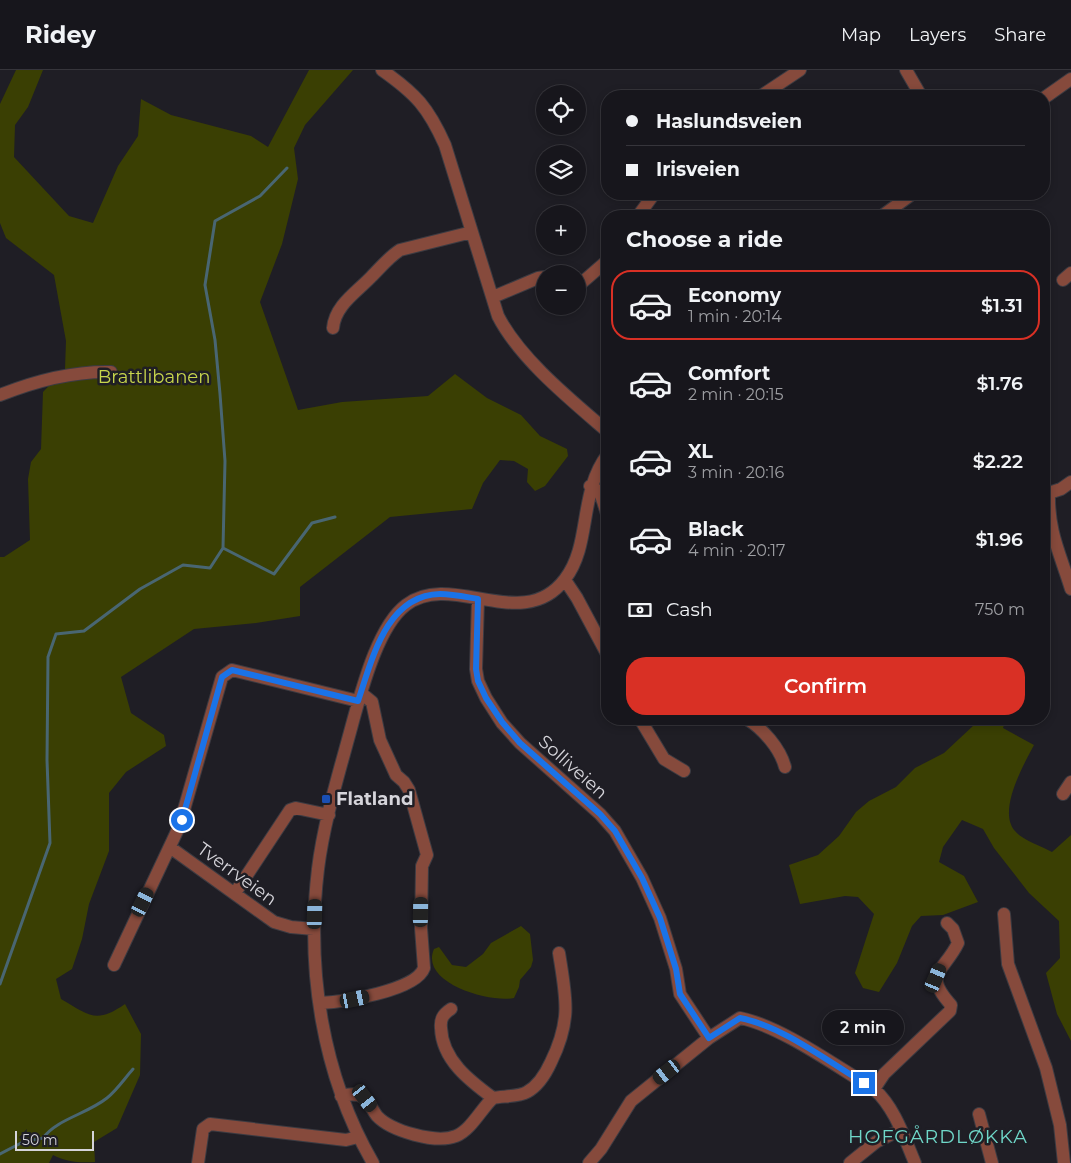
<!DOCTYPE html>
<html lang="en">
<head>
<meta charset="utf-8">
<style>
	body { margin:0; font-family:Montserrat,sans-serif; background:#242329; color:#f1f3f6; height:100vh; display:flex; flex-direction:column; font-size:19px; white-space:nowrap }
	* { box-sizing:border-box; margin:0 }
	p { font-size:16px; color:#9e9fa3 }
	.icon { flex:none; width:28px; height:28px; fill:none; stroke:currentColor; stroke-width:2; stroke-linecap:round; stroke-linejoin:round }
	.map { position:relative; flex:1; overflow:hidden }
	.side { position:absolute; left:601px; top:140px; width:449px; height:515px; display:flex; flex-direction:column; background:#17161c; border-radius:20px; box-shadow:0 2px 8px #0003,0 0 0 1px #36353b }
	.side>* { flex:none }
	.banner { position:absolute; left:601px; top:20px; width:449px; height:110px; border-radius:20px; box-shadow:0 2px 8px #0003,0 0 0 1px #36353b; display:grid; align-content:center; height:110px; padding:0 25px; background:#17161c }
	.buttons { position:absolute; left:536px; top:15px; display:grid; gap:10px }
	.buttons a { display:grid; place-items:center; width:50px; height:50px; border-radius:50%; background:#17161c; box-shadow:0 2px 8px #0003,0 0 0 1px #36353b; font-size:25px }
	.scale { position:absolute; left:15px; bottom:12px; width:79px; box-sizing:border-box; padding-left:5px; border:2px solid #d5d4da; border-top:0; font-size:14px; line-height:18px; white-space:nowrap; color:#d5d4da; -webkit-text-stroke:4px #1f1e25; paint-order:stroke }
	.end { position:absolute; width:22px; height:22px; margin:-11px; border:6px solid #1a73e8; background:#fff; box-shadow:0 0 0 2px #fff }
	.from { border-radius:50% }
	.bubble { position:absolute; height:35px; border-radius:18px; background:#17161c; box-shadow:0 2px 8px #0003,0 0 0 1px #36353b; font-size:16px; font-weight:600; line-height:35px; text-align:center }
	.car { position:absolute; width:15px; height:30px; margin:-15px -8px; border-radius:6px; box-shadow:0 0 4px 1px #0007; background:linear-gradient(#222 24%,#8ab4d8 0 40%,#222 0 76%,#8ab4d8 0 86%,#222 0) }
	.banner b { display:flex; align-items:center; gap:18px; height:48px; font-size:19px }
	.banner b+b { border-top:1px solid #36353b }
	.banner i { width:12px; height:12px; background:#f1f3f6 }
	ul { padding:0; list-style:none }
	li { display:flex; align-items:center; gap:15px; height:70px; margin:0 10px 8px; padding:0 15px; border:2px solid transparent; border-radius:20px }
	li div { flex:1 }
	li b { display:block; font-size:19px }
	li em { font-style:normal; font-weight:600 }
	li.on { border-color:#d93025 }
	li>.icon { width:45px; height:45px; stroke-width:1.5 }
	h2 { padding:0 25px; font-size:22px; line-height:60px }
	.pay { display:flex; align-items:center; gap:12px; height:55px; padding:0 25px; font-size:19px }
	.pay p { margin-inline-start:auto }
	.action { display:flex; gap:10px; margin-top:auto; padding:10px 25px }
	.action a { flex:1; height:58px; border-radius:20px; background:#d93025; color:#fff; font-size:20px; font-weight:600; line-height:58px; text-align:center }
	header { display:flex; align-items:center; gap:30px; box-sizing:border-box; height:70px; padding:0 25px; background:#17161c; border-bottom:1px solid #36353b }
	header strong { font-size:24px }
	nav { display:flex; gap:28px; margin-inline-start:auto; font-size:18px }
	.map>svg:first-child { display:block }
	.green { fill:#3a3f03 }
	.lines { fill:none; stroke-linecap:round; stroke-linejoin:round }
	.stream { stroke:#496672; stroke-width:3 }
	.minor-casing { stroke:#3c3b42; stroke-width:14 }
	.minor { stroke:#864a3c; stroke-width:12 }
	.route { stroke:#1a73e8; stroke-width:6 }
	.transit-dot { fill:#1a4fb4; stroke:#1f1e25; stroke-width:2 }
	.labels { text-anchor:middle; stroke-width:5; stroke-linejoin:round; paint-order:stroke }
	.park-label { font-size:18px; fill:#c8d64c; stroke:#1f1e25 }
	.street-label { font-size:18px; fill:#d5d4da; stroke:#1f1e25 }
	.poi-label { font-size:18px; font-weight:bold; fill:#d5d4da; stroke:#1f1e25; text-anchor:start }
	.neighbourhood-label { font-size:19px; letter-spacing:1px; fill:#6fd8c9; stroke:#1f1e25 }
</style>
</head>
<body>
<header>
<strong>Ridey</strong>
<nav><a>Map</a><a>Layers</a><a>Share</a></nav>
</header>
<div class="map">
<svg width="1071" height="1093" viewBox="0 0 1071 1093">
	<rect width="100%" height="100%" fill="#1f1e25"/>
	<path class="green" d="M16,0h27l-15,37 -13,18 -1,32 55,59 24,7 25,-57 20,-30 3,-37 30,16 80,21 17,11 41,-77h44l-48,55 -11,23 4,31 -16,65 -22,58 38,108 44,-8 86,-6 27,-22 32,24 34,17 19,21 27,13 1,7 -23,30 -10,5 -8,-9 1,-13 -14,-8 -14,-1 -17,23 -11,26 -82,8 -90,70v29l-44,7 -62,6 -73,48 10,36 33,22 2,11 -40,26 -17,21v58l-20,53 -7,35 -10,30 -16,10 5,20c29,17 35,25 64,5l16,30 -1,41 -23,53 -23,14 1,20c-16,1 -28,0 -42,-7l-4,8h-49v-606h4l26,-17 -2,-61 3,-17 10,-13 2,-57 22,-23 1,-28 -12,-66 -48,-37 -6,-15v-119z
		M977,649h29l-3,9 31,17c-10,19 -37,66 -19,86 7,9 27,15 37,21l19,-17v206l-14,-27 -11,-41 14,-15 -1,-37 -30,-28 -35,-45 -11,-19 -21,-9 -19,27 -4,15 25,14 14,26 -35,13 -22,1 -9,10 -15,37 -18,29 -16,-4 -8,-15 19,-59 -16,-17 -13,-1 -45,8 -11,-39 29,-10 21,-19 17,-24 13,-11 27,-14 19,-19 29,-15 30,-28z
		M521,856l9,8 3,26 -2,7 -11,13 -1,7 -5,11c-24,5 -95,-15 -80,-49l5,-2 13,18 14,2 17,-13 8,-11z"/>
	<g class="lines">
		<path class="stream" d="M223,478l2,-87 -5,-67 -5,-54 -10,-55 10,-64 45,-25 27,-28
			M0,914l50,-141 -3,-83 1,-103 8,-23 28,-3 56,-42 43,-24 27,3 13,-20 51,26 38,-51 23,-6
			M0,1084l23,-12 20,-4c14,-19 44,-24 64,-40 10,-8 18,-20 26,-29"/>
		<defs>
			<path id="minor" d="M382,0c34,24 46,37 63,75l53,171c22,43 73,84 110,116
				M906,0l15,26
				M761,26l39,-26
				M1044,28l27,-19
				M638,146l16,-22
				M882,146l30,-22
				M1063,210l8,-7
				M578,216l30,-26
				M493,227l45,-19 7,-1
				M333,258c2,-23 24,-36 39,-52 9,-9 17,-19 28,-26l72,-18
				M0,325c35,-14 73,-24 111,-23
				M590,416l10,6 8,25
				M1044,422l5,1c-1,39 11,60 22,96
				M1049,423l12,-4 10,-7
				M565,510l12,18 31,58
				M478,529l-2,70 2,12 8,17 16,25 18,20 80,71 15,17 27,47 18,40 16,51 4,25 29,44
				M640,649l24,40 20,12
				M747,649c16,10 33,29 38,48
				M1063,724l8,-12
				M171,778l103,74 17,5 23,2
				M235,823l55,-83 6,-2 33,7
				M1004,844l4,50 38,104 14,57 4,38
				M114,895l65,-138 43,-150 10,-7 126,31
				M320,933c22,-1 96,-12 104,-35l-3,-40 1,-62 5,-11 -18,-65 -5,-8 -8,-7 -16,-35 -8,-38 -11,-9
				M451,939c-8,5 -11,10 -10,19 1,32 29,53 52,70
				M874,1019l10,-15 66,-63 1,-6c-29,-32 -7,-33 7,-62l-5,-14 -6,-6
				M341,1026c8,-2 15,-3 22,1 7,5 9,13 14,19 14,15 59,28 79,20 15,-6 25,-27 37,-38 9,-2 26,-1 34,-6 11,-6 19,-19 24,-30 21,-43 15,-64 8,-109
				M979,1044l13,49
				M198,1093l5,-34 7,-5 136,16 12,-3
				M373,1093c-51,-88 -67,-194 -55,-294 6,-49 22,-99 35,-148 9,-32 25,-95 53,-116 46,-35 117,30 159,-26 27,-35 13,-86 43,-125
				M589,1093l12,-14 30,-48 78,-63 31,-20c41,8 97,49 134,71 21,19 30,48 41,74
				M850,1093l26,-21 24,-12"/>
		</defs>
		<use href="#minor" class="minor-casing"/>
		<use href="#minor" class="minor"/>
	</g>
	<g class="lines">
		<path class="route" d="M182,750l40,-143 10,-7 126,31c14,-41 28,-106 82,-107 13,0 26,3 38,5l-2,70 2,12 8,17 16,24 18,21 80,71 15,17 27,47 18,40 16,51 4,25 29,44 31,-20c42,8 87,43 124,65"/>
	</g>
	<rect class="transit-dot" x="321" y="724" width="10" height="10" rx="2.5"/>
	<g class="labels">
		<g class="park-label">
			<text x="154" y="313">Brattlibanen</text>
		</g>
		<g class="street-label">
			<text transform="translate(573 697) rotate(42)" y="6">Solliveien</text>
			<text transform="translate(237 804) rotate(36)" y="6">Tverrveien</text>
		</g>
		<g class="poi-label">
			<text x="336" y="735">Flatland</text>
		</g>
		<g class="neighbourhood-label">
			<text x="938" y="1073">HOFGÅRDLØKKA</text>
		</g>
	</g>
</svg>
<div class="buttons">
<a><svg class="icon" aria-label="locate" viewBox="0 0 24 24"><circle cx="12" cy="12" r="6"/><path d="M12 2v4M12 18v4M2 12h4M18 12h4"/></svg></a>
<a><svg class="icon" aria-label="layers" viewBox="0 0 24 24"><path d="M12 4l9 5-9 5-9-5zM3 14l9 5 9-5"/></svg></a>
<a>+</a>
<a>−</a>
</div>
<div class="scale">50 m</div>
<i class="end from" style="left:182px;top:750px"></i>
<i class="end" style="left:864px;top:1013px"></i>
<div class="bubble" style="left:822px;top:940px;width:82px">2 min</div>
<i class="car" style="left:143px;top:832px;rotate:26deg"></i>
<i class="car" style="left:421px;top:842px;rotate:1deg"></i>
<i class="car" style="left:315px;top:844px;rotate:2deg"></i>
<i class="car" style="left:936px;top:908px;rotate:23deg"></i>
<i class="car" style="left:355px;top:929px;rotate:78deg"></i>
<i class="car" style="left:667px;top:1002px;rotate:232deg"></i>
<i class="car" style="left:365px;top:1028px;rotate:143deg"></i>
<div class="banner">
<b><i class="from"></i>Haslundsveien</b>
<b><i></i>Irisveien</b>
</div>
<section class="side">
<h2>Choose a ride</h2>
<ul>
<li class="on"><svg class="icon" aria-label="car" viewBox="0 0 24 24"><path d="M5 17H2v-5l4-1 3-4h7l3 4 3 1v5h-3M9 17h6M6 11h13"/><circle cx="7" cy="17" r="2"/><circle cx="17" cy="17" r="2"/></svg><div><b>Economy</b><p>1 min · 20:14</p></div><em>$1.31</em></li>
<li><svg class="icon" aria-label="car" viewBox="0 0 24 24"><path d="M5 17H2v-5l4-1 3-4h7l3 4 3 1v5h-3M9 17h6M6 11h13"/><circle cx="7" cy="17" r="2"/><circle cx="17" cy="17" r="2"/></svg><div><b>Comfort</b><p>2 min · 20:15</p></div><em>$1.76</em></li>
<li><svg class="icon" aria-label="car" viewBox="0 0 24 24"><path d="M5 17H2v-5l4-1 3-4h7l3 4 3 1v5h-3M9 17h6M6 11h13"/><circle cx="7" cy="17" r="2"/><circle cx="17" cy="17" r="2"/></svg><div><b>XL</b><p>3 min · 20:16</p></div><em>$2.22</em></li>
<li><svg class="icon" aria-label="car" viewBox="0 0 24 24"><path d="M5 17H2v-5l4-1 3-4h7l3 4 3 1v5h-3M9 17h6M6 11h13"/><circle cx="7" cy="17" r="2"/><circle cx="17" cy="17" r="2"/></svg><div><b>Black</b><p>4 min · 20:17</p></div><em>$1.96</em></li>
</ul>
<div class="pay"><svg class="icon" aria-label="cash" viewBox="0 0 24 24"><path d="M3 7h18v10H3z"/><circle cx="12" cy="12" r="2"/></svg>Cash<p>750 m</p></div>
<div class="action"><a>Confirm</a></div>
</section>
</div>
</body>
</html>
